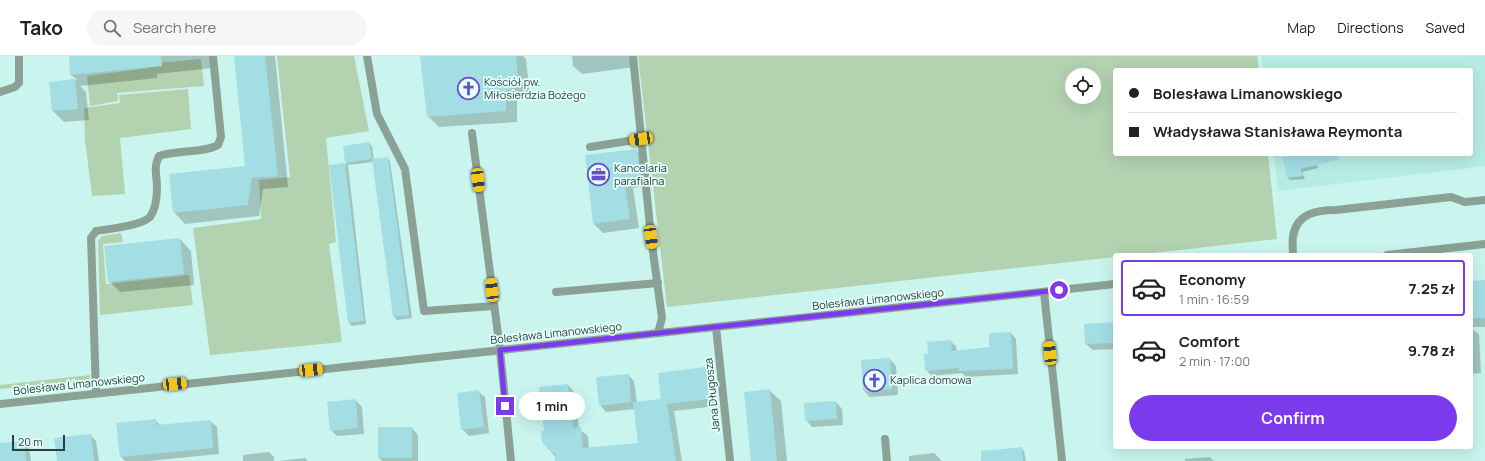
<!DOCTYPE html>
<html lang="en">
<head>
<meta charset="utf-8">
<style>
	body { margin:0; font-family:Manrope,sans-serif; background:#f6f6f6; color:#202124; height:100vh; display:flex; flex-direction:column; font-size:15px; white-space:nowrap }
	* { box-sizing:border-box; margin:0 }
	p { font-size:13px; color:#757577 }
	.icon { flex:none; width:22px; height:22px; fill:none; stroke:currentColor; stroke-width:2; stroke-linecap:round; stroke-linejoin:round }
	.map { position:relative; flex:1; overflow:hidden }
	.panel { position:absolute; left:1113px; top:197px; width:360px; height:196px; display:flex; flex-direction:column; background:#fff; border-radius:4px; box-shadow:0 4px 16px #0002 }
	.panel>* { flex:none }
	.hud { position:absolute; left:1113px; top:12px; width:360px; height:88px; border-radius:4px; box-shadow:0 4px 16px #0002; display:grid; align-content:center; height:88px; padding:0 16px; background:#fff }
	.fabs { position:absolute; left:1065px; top:12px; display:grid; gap:8px }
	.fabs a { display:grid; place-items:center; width:36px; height:36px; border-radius:50%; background:#fff; box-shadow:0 4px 16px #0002; font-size:20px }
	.scale { position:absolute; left:12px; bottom:10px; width:53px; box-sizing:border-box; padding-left:4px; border:2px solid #2d3e3c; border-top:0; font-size:11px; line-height:14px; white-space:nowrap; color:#2d3e3c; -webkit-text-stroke:3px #e4fefa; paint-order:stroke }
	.end { position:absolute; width:18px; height:18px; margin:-9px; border:5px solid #7c3aed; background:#fff; box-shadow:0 0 0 2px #fff }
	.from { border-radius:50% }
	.bubble { position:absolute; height:28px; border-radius:14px; background:#fff; box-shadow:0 4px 16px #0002; font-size:13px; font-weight:700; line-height:28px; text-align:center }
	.car { position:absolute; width:12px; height:24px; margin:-12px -6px; border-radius:5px; box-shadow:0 0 3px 1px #0007; background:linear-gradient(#f5c518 24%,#345 0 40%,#f5c518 0 76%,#345 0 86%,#f5c518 0) }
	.hud b { display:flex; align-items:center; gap:14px; height:38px; font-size:15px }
	.hud b+b { border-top:1px solid #e0e0e0 }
	.hud i { width:10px; height:10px; background:#202124 }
	ul { padding:7px 0 0; list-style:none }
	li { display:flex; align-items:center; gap:12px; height:56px; margin:0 8px 6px; padding:0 8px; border:2px solid transparent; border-radius:4px }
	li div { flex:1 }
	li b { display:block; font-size:15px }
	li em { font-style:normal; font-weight:700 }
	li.active { border-color:#7c3aed }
	li>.icon { width:36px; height:36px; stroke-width:1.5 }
	.primary-button { display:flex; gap:8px; margin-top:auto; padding:8px 16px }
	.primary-button a { flex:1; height:46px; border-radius:24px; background:#7c3aed; color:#fff; font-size:16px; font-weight:700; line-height:46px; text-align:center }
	header { display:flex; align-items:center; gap:24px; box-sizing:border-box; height:56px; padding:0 20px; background:#fff; border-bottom:1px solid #e0e0e0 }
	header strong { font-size:19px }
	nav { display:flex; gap:22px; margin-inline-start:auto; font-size:14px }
	.search { width:280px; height:36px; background:#f6f6f6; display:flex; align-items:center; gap:10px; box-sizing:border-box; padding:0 14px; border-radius:22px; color:#757577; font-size:15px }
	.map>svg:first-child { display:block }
	.built { fill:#b6ece3 }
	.green { fill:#b3d2b0; fill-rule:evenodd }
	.shadow { fill:#0003 }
	.building { fill:#a3dee5 }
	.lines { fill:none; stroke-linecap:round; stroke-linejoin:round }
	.service { stroke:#8ca196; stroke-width:8 }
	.minor { stroke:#8ca196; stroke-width:8 }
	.tertiary { stroke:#8ca196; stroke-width:8 }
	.route { stroke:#7c3aed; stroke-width:5 }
	.labels { text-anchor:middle; stroke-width:3.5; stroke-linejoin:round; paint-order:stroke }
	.poi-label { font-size:11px; fill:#2d3e3c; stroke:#e4fefa; text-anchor:start }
	.street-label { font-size:11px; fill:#2d3e3c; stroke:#e4fefa }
</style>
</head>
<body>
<header>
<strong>Tako</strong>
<div class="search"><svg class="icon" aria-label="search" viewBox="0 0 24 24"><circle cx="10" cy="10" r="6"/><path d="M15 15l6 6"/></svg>Search here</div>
<nav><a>Map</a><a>Directions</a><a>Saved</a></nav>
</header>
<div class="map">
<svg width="1485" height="405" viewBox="0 0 1485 405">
	<rect width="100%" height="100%" fill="#c9f5ee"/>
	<path class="built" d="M1261,0h224v110l-207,25 -4,-37h197v-84h-208z"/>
	<path class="green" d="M277,0h77l15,75 -43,7 10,104 -7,2 13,98 -132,13 -17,-127 68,-9 -2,-39 31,-3z
		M638,0h619l2,14h-144v84h153l9,85 -141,16h-21v2l-448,50zM1072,19h22v22h-22z
		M201,3l3,27 -87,7 1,8 -28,5 -3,-30 62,-8v-4z
		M188,33l3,40 -71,9 5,56 -33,2 -7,-56 -1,-32 36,-5 -1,-8z
		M121,177l2,9 -20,2 3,40 83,-9 4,30 -93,10 -2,-74 4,-5z
		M90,319v5l-90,9v-4z"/>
	<path class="shadow" d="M70,0h141l1,12 -55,6v4l-77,8 6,6 3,28 -25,2 -11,-11 -3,-28 27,-3 -6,-5z
		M235,0h40l13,131 -25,2 -4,27 -74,8 -11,-12 72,-45z
		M421,0h102l3,3 4,38 -13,4v21l-78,5 -11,-11z
		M572,0h61l2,11 -53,7 -9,-8z
		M369,87l3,3 2,14 13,-2 3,3 22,157 -15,2 -3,-3 -21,-155 -25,3 18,159 -14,2 -3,-3 -19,-157 16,-2 -2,-17z
		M636,94l9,9 3,27 -15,2 6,40 -36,5 -9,-9z
		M1308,98h5l2,2 3,12 -16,4 3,7 -15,1 -3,-3z
		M180,183l11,12 3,34 -74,7 -11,-11z
		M1485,225v46h-13l-1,-45z
		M1115,267v26l-22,1 -7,-6 -1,-19z
		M1471,272l8,6 2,39 -10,1z
		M1011,277l5,6 2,35 -52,3 -4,-4 -30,3 -6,-6 3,-16 21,-13 6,5 1,5 33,-3z
		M890,303l6,7 2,29 -28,2 -6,-6z
		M705,312l7,8 4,30 -42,5 8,50h-124l-15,-20 2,-9 23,-47 7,8 4,36 9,7 1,13 50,-5 -4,-35 -29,3 -6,-7 28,-30 6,6 3,22 26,-3z
		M769,334l12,11 6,60h-35z
		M478,335l7,6 4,36 -20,3 -7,-7z
		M355,344l7,7 2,27 -27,2 -6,-6z
		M836,346l6,7 1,16 -31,2 -6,-7z
		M155,364l6,6 49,-5 7,6 2,27 -70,7h-24l-4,-4 -3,-33z
		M412,372l6,7v26h-36l-3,-3z
		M90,379l6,6 3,20h-41z
		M23,386l6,6 2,13h-31v-17z
		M1021,392l3,3 2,10h-27z
		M269,396l5,5v4h-31v-6z
		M934,397l8,8h-33v-5z
		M1210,401l4,4h-29v-2z
		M305,402l3,3h-29z"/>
	<path class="building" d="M69,0h92l1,10 -92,9z
		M234,0h31l13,120 -26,2 -4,27 -75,8 -4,-39 76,-8z
		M420,0h96l3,30 -13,4v21l-79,6z
		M75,23l3,30 -26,2 -3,-29z
		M369,86l3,17 -27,4 -2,-17z
		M637,93l3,29 -16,2 6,39 -37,5 -8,-69z
		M1302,98h37v6l-39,9 3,7 -16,2 -5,-21z
		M388,101l21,158 -16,2 -21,-158z
		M345,107l19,158 -16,2 -19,-158z
		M180,182l4,36 -76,8 -4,-36z
		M1485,224v38h-14v-37z
		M1115,266v21l-30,1 -1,-20z
		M1011,276l2,37 -54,2v-3l-34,3 -1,-17h4l-1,-12 24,-2 1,11 37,-4v-14z
		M890,302l2,31 -29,2 -2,-31z
		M705,311l4,32 -42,5 9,57h-121v-7l-7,-5 -6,-7 -1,-11h3l-5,-44 29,-3 5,44 8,-1 2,21 55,-5 -5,-41 28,-3 -3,-26z
		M629,318l2,28 -32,4 -3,-29z
		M770,333l7,72h-26l-7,-69z
		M479,334l5,37 -23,3 -4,-37z
		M356,343l2,29 -28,3 -3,-29z
		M836,345l1,18 -32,2 -1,-18z
		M156,363v6l55,-5 2,28 -93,9 -4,-34z
		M378,371h34v31h-34z
		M91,378l3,27h-37l-3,-23z
		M24,385l2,20h-26v-18z
		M1022,391l1,14h-42v-10z"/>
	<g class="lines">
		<path class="service" d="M367,0l10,58 28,55 19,142 70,-5
			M633,0l18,181 11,81 -4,15
			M0,36l15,-5 4,-4v-27
			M472,77l28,217
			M590,91l51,-8
			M1293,199c0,-6 -1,-13 0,-19 4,-23 24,-26 43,-26l115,-13 14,5 20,-2
			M556,236l102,-9
			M96,337l-5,-155 5,-7c12,-2 45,-5 54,-14 6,-8 7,-21 7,-30 0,-13 -4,-18 2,-31 17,-6 45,-3 59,-11l3,-8 -8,-81
			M885,383l2,22"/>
		<path class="minor" d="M1044,236l18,169
			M716,271l14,134
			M500,294l11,111"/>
		<path class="tertiary" d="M1387,199l98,-11
			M0,348l1115,-120"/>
	</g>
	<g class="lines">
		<path class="route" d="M505,350l-5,-56 559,-60"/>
	</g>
	<defs>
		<symbol id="church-ring" viewBox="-11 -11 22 22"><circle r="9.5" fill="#e4fefa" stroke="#684ec7" stroke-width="1.5"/><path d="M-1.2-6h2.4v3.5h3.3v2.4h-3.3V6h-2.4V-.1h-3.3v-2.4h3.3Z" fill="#684ec7"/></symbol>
		<symbol id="office-ring" viewBox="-11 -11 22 22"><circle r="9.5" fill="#e4fefa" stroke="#684ec7" stroke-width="1.5"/><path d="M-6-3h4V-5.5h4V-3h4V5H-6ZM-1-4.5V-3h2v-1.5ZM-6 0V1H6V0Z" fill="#684ec7"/></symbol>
	</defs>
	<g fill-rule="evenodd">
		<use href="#church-ring" x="456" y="20" width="25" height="25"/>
		<use href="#office-ring" x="586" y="106" width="25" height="25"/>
		<use href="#church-ring" x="862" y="312" width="25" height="25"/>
	</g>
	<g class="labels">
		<g class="poi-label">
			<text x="484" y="30">Kościół pw.<tspan x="484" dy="13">Miłosierdzia Bożego</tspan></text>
			<text x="614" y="116">Kancelaria<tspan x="614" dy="13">parafialna</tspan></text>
			<text x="890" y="328">Kaplica domowa</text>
		</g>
		<g class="street-label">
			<text transform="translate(878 243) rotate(-6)" y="4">Bolesława Limanowskiego</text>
			<text transform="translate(556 277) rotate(-6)" y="4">Bolesława Limanowskiego</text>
			<text transform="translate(79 328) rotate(-6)" y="4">Bolesława Limanowskiego</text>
			<text transform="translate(712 339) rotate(-96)" y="4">Jana Długosza</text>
		</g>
	</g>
</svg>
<div class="fabs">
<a><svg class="icon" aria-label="locate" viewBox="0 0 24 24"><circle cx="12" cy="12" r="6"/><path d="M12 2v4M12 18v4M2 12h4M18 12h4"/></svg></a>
</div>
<div class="scale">20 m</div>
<i class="end from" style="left:1059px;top:234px"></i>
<i class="end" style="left:505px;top:350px"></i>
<div class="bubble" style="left:519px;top:336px;width:66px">1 min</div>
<i class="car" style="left:641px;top:83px;rotate:262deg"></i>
<i class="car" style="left:478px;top:124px;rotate:173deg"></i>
<i class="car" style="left:651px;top:181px;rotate:172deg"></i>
<i class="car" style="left:492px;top:234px;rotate:353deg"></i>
<i class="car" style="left:1050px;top:297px;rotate:354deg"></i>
<i class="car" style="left:311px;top:314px;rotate:84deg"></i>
<i class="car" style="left:175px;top:328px;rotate:84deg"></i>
<div class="hud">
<b><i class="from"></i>Bolesława Limanowskiego</b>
<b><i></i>Władysława Stanisława Reymonta</b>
</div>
<section class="panel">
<ul>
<li class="active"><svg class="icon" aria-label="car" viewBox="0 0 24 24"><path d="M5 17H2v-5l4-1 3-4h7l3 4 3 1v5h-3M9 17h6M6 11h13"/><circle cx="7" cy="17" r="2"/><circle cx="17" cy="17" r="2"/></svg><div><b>Economy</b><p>1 min · 16:59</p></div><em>7.25 zł</em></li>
<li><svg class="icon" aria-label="car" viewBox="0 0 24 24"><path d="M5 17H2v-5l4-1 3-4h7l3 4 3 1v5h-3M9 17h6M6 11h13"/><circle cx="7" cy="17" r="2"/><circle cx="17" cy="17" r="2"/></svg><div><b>Comfort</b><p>2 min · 17:00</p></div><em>9.78 zł</em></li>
</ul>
<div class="primary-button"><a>Confirm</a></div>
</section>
</div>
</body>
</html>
